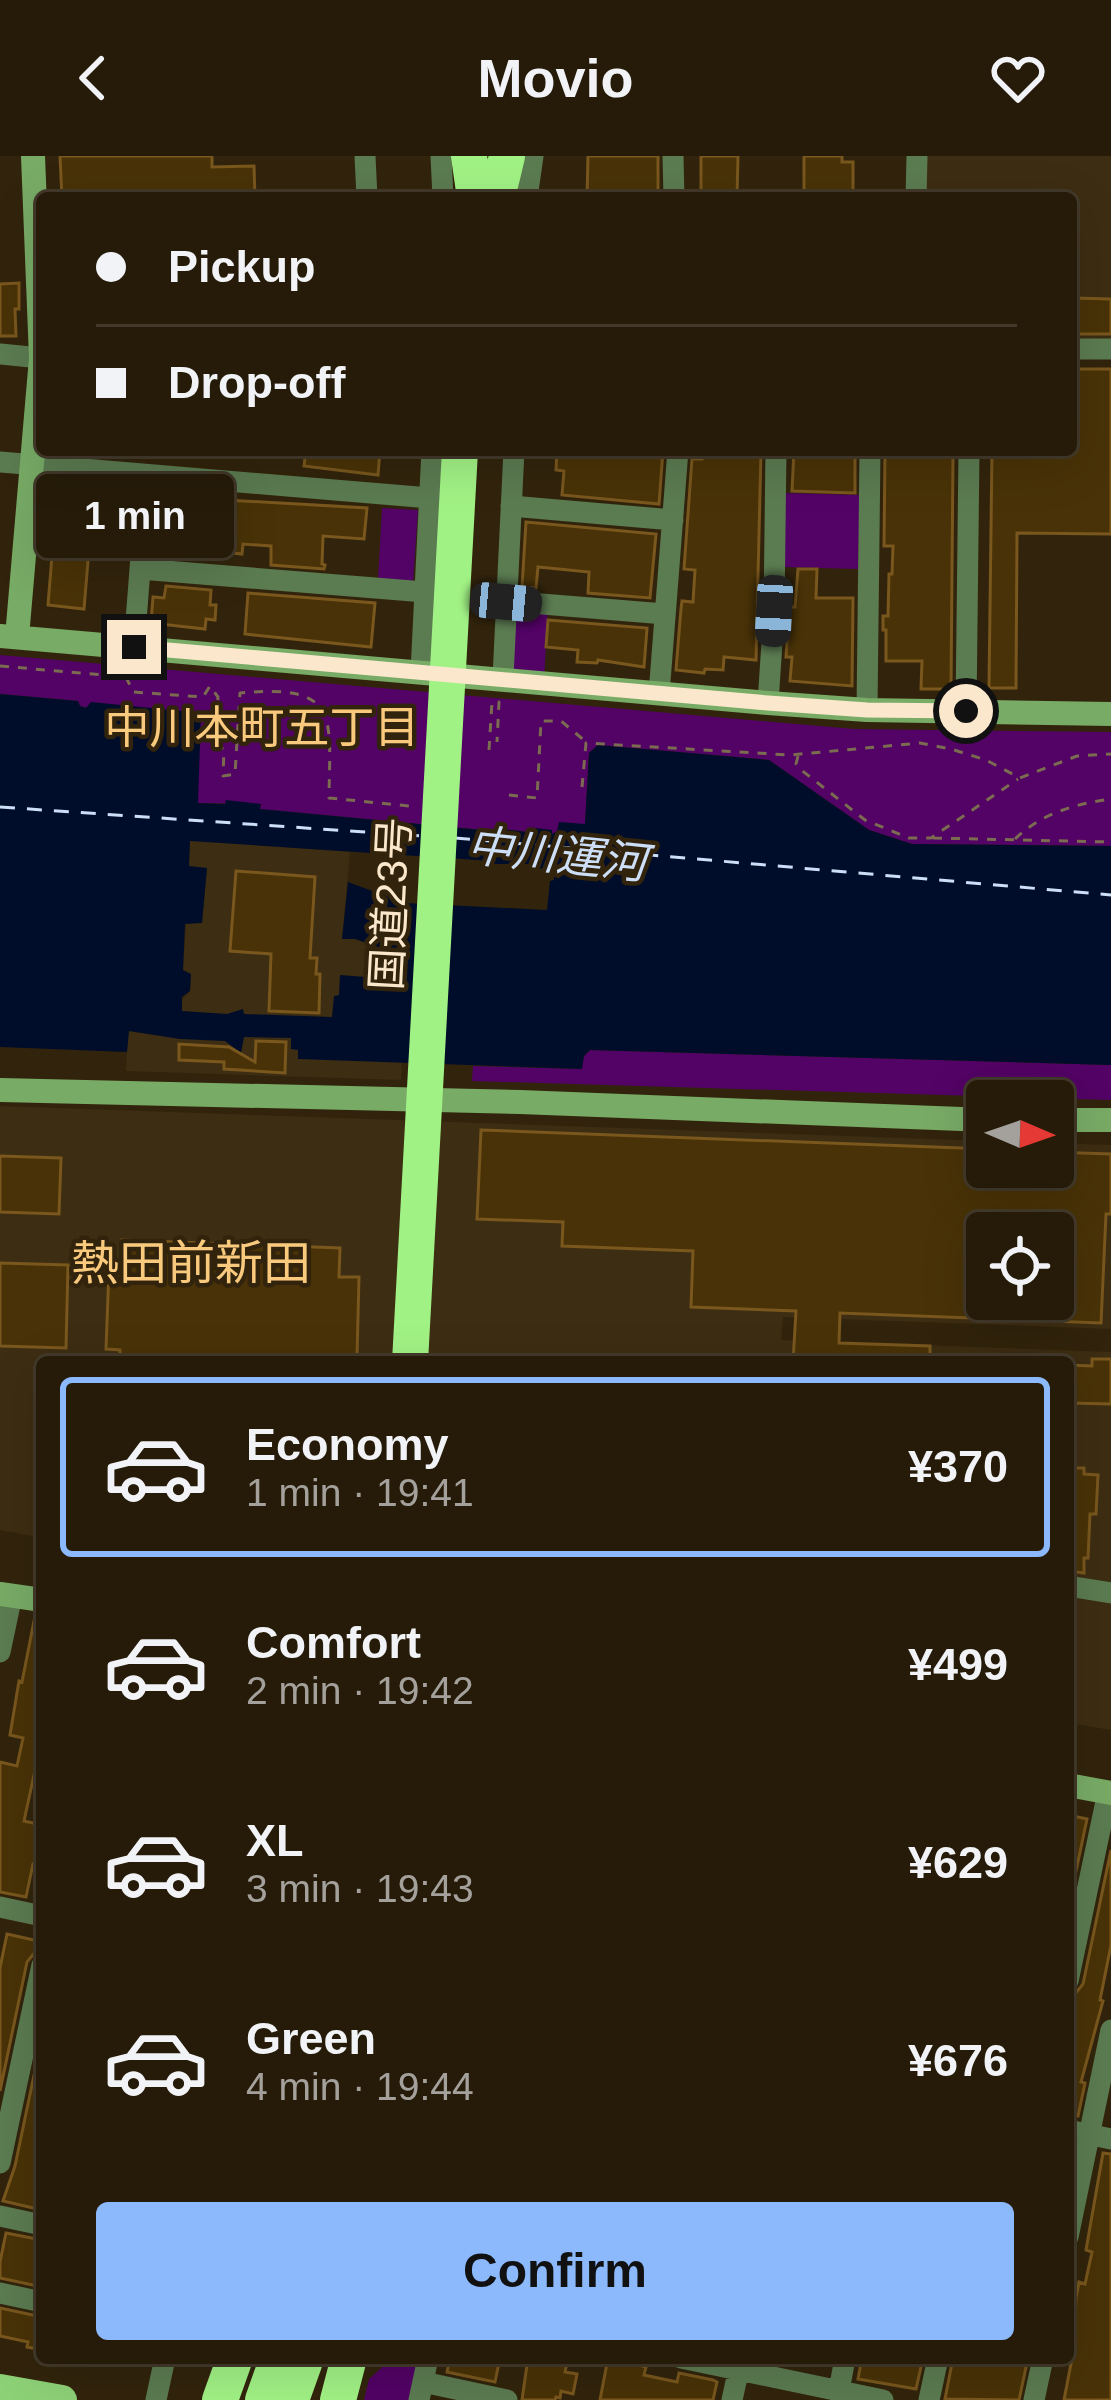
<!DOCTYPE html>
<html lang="en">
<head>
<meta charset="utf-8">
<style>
	body { margin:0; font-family:Arial,"Noto Sans JP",sans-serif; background:#2e2412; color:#f1f3f6; height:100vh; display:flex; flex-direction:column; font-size:45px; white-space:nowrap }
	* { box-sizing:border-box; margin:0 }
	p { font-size:39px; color:#a4a19c }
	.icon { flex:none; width:66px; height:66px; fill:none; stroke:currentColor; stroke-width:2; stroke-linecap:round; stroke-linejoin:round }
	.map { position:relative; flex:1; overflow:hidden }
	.side { position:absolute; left:36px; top:1200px; width:1038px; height:1008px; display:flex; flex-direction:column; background:#261b09; border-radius:12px; box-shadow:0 12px 48px #0002,0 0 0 3px #42392a }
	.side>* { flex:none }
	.top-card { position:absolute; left:36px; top:36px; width:1041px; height:264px; border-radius:12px; box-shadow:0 12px 48px #0002,0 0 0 3px #42392a; display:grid; align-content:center; height:264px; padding:0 60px; background:#261b09 }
	.needle { width:78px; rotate:92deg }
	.fabs { position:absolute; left:966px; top:924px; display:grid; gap:24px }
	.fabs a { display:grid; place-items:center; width:108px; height:108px; border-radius:12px; background:#261b09; box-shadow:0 12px 48px #0002,0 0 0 3px #42392a; font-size:60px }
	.end { position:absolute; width:54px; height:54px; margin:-27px; border:15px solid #fbe8cc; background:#111; box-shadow:0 0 0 6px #111 }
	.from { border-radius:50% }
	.bubble { position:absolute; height:84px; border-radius:12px; background:#261b09; box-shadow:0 12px 48px #0002,0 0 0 3px #42392a; font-size:39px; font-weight:800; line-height:84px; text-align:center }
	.car { position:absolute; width:36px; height:72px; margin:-36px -18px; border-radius:15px; box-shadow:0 0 9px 3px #0007; background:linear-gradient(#222 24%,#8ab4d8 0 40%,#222 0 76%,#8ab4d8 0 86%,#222 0) }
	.top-card b { display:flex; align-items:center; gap:42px; height:114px; font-size:45px }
	.top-card b+b { border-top:3px solid #42392a }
	.top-card i { width:30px; height:30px; background:#f1f3f6 }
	ul { padding:21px 0 0; list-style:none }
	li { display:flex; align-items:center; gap:36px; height:180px; margin:0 24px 18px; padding:0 36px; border:6px solid transparent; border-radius:12px }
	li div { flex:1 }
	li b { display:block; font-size:45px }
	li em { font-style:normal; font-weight:800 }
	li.active { border-color:#8cb9fc }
	li>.icon { width:108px; height:108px; stroke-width:1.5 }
	.cta { display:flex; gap:24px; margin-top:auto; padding:24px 60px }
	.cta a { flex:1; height:138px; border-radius:12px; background:#8cb9fc; color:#111; font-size:48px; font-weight:800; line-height:138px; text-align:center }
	header { display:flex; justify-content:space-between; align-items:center; height:156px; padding:0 60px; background:#261b09; font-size:54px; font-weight:800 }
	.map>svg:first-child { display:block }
	.built { fill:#3d2d12; fill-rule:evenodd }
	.green { fill:#520365 }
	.water { fill:#000d2a; fill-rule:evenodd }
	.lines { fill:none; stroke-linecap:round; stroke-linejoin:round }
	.ferry { stroke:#cddef7; stroke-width:3; stroke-dasharray:15 12; stroke-linecap:butt }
	.building { fill:#493207; stroke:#79571d; stroke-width:3; fill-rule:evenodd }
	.path { stroke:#7b6b51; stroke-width:3; stroke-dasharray:9 9; stroke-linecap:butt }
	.street { stroke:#5b7b51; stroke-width:21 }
	.secondary { stroke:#78ab66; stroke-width:24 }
	.primary { stroke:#8dd176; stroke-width:30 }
	.highway { stroke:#a1f285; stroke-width:36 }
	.route { stroke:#fbe8cc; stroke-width:15 }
	.labels { text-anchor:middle; stroke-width:9; stroke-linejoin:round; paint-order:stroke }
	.street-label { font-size:42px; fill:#fbe8cc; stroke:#32240c }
	.neighbourhood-label { font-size:45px; fill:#f9ca7e; stroke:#32240c }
	.water-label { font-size:45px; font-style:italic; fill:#cddef7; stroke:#32240c }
	.quarter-label { font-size:48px; fill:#f9ca7e; stroke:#32240c }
</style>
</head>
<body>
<header><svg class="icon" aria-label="back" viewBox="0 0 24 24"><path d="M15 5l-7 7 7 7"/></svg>Movio<svg class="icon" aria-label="heart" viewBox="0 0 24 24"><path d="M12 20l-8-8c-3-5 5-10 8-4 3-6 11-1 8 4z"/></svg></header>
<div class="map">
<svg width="1111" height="2244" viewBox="0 0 1111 2244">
	<rect width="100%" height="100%" fill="#32240c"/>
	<path class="built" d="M924,0h187v186h-40v-144h-147z
		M190,684l160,12 -8,86 13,1 52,18 -6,123 -275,-9 2,-40 52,7 2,-38 8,-9 1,-16 -8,-4 3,-48 16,-1 5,-53 -19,-2z
		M0,950l987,35v26h66v-24l58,2v184l-328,-12 -2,23 330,12v231l-43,-3v-218h-1026v176l-42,-8zM987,1077h66v66h-66z
		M1068,1439l43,7v128l-43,-7z"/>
	<path class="green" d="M784,337l76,2 -2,74 -76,-2z
		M382,352l36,2 -5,72 -35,-3z
		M506,445l42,4 -4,77 -41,-4z
		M0,499l854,74 257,3v114l-199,-2 -43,-14 -100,-70 -171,-15 -9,8 -4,72 -34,10 -16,-5 -7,2 -32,-4 -2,3 -235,-22 2,-5 -64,-1 -107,-98 -3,3 -7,-2 -2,-5 -78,-7z
		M590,894l521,15v35l-639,-19 1,-15 108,3 3,-13z
		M388,2202h32l-9,42h-47l5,-21 19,-17z"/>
	<path class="water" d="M0,538l78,7 2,5 6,2 5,-6 110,11 -3,90 27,1 1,-4 35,4 -1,5 233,22 2,-3 32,4 8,-4 17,2v4l5,-3 2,-9 26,2 4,-71 9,-8 171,15 100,70 43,14 199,2v219l-521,-15 -6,6 -2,13 -284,-10v-9l-7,-1v-11l-47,-1 -3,16 -16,-12 -45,-2 -51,-8 -2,21 -127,-5zM190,685l302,20 1,3h37l1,4 18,1 1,-3 4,3v11l-4,1 -3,29 -142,-7 -57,-21 -6,57h13l52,18 -2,23 -65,-5 -1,20 -5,1 -2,21 -88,-3 -1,-5 -16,5 -45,-3v-14l8,-6 1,-17 -8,-4 2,-46 17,-1 5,-55 -18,-2z"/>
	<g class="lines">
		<path class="ferry" d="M0,651l422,29
			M455,682l656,57"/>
	</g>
	<path class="building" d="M60,0h152v11l42,-1 1,32h-193z
		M588,0h70v42h-71z
		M701,0h37l-1,42h-36z
		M804,0h38v6h11v36h-35v-6h-14z
		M19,127v26h-4l1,27h-16v-52z
		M1072,142l39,1v35h-40z
		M1071,213h40v165l-94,-1 -1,155h-27l3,-238h79z
		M306,294h74l-2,25 -74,-9z
		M557,294l51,3v-3h55l-4,54 -97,-9 2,-24 -8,-1z
		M702,294l59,1 -5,209 -32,-3 -1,13 -18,-1 -1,4 -28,-3 5,-61 1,-8 11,1 2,-32 -11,-1 8,-110h10z
		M794,294h61v43l-63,-2z
		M885,294h33v5l35,1 -2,233h-30l1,-28h-36v-31h-3v-14h5l1,-42h3l1,-28h-9z
		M58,326l36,3 -1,14h6l-1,15 -6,-1 -8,96 -36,-4z
		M173,341l194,11 -3,31 -41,-3 -1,28 3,1 -1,4 -53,-4v-19l-28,-2 -1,10 -20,-2v-3l-49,-4 2,-31 -3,-3z
		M526,366l130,12 -6,64 -62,-5 1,-21 -51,-5 -2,21 -14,-1z
		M798,413h19l-1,29h37l-1,88 -62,-5 2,-24h-6l3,-50h6z
		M166,430l45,4 -1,15h6l-1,15 -9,-1 -1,10 -54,-6 2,-26 11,1z
		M248,437l127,10 -4,44 -126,-13z
		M548,464l99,8 -3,39 -46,-7 -1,3 -20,-1 1,-12 -32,-3z
		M236,715l79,6 -5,81h7l-1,16h4l-1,39 -50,-2 2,-57 -41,-3z
		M256,885l30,1 -1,31 -61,-4v-7l-45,-2v-16l50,3 26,15z
		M481,974l506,19v18h66v-15l58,2v60h-5l-5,109 -261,-10 -1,30 91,3v16h-137l3,-51 -105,-4 2,-56 -131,-5 1,-24 -86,-3zM987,1077h66v66h-66z
		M0,1000l61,2 -2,56 -59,-2z
		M122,1084l218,8 -1,29h20l-2,80h-21l-4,5h-212v-12l-14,-1 3,-80h12z
		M0,1107l68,2 -2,83 -66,-2z
		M1092,1203h19v45l-43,-1v-38l24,1z
		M1068,1312h16v6l14,1 -2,39h-6l-2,44h-4v15l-16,-2v-57l5,1 1,-31 -6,-1z
		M35,1460l7,1v159l-8,-1 -10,46 18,4v41l-9,-2 -7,33 -26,-5v-130l17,4 6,-28 -13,-3 9,-54 3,1z
		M1068,1659l19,4 -19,90z
		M1111,1694v95l-11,55 3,1 -22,81 4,1 -7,33 -10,-1v-88l7,-33 8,-10z
		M7,1778l31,7 -2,10 -9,11 -27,129v-123z
		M42,1881v151l-4,18 4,1v3l-39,-9 12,-35z
		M1103,1997l8,1v246h-47l10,-52 2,-50 3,-16 6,2 7,-32 -6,-2z
		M6,2077l36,7v47l-42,-9v-16z
		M0,2152l42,9v33l-15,-3 1,-5 -28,-6z
		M450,2202h50l-5,24 -48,-10z
		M528,2202h40l-3,14 12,2 -4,20 -12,-3 -1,7 -4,-1 -1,3h-33z
		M608,2202l35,2 -1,6 4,1 -2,8 33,7 2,-9 34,7 4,2 -4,18h-113z
		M862,2202h61l-7,31 -58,-10z
		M953,2202h75l-9,42 -74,-1z"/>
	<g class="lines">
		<path class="path" d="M0,510l126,11 7,15 70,5 7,-11 8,11 -3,48 9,4 -1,27 12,-2 5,-81c100,-9 90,22 89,105l80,8
			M489,594l3,-48h7l-2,40
			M798,600l-2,8 4,5 65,51 44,18h22l87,-59
			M582,631l4,-44 204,12 130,-12 31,6 35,11 34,18 57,-22 34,-2
			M509,639l28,3 4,-77h20l24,20
			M933,682l178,4
			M1015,683c27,-26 60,-35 96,-40"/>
		<path class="street" d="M365,0l2,42
			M441,0l2,42
			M673,0l1,42
			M527,42l6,-42
			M916,42l1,-42
			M1071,193h40
			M0,198l41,4
			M0,306l430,36
			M148,319l-8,94 285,23
			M511,350l162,14
			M506,445l159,13
			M134,491l6,-78
			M421,516l11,-222
			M503,522l11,-228
			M659,538l19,-244
			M768,547l6,-91 2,-162
			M867,554l3,-260
			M966,555l3,-261
			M1068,1430l43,7
			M0,1496l12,-57
			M0,1751l42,9
			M1068,1825l40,-189
			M1068,1974l43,9
			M0,2007l42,-198
			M0,2060l42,9
			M1068,2081l43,-207
			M0,2137l42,9
			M681,2202l202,42
			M423,2226l84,18
			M839,2235l6,-33
			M156,2244l9,-42
			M419,2244l9,-42
			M732,2244l9,-41
			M929,2244l9,-42
			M1034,2244l9,-42"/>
		<path class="secondary" d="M0,480l768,67 99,7 244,4
			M17,481l24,-279 -8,-202
			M0,934l520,12 467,18
			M1053,964h58
			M0,1438l42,6
			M1068,1629l43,8"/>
		<path class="primary" d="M0,2233l62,11"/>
		<path class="highway" d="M469,0l6,42
			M497,42l10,-42
			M410,1206l50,-912
			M220,2244l15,-42
			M263,2244l15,-42
			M291,2244l15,-42
			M338,2244l11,-42"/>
	</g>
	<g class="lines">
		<path class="route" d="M134,491l634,56 99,7 99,1"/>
	</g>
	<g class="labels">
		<g class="street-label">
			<text transform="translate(390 748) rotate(-87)" y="15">国道23号</text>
		</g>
		<g class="neighbourhood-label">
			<text x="262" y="587">中川本町五丁目</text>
		</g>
		<g class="water-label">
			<text transform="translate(557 698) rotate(6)" y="16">中川運河</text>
		</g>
		<g class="quarter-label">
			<text x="191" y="1124">熱田前新田</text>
		</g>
	</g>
</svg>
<div class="fabs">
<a><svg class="needle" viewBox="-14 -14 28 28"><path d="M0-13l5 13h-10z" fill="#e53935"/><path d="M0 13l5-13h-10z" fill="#a4a19c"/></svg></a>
<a><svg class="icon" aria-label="locate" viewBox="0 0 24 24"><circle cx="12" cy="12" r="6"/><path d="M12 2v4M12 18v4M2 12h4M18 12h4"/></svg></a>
</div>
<i class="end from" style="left:966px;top:555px"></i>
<i class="end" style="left:134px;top:491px"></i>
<div class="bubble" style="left:36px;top:318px;width:198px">1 min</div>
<i class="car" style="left:506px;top:446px;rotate:95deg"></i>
<i class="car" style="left:774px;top:455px;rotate:183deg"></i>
<div class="top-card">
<b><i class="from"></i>Pickup</b>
<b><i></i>Drop-off</b>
</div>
<section class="side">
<ul>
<li class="active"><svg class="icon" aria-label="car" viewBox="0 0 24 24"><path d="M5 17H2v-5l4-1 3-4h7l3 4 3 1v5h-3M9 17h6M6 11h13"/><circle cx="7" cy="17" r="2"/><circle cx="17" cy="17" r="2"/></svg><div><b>Economy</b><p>1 min · 19:41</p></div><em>¥370</em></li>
<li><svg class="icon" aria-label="car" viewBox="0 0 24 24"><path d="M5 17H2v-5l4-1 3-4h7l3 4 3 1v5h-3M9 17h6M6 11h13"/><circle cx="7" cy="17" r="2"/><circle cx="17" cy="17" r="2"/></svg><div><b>Comfort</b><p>2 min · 19:42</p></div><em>¥499</em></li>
<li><svg class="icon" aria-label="car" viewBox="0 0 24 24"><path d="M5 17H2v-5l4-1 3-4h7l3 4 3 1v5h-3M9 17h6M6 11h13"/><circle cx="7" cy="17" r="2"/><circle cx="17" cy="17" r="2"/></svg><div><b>XL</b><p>3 min · 19:43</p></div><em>¥629</em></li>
<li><svg class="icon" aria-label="car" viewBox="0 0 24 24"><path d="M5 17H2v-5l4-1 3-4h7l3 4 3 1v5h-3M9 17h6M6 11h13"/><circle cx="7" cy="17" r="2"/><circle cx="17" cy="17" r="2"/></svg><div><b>Green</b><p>4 min · 19:44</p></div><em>¥676</em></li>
</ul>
<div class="cta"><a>Confirm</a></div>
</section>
</div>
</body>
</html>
